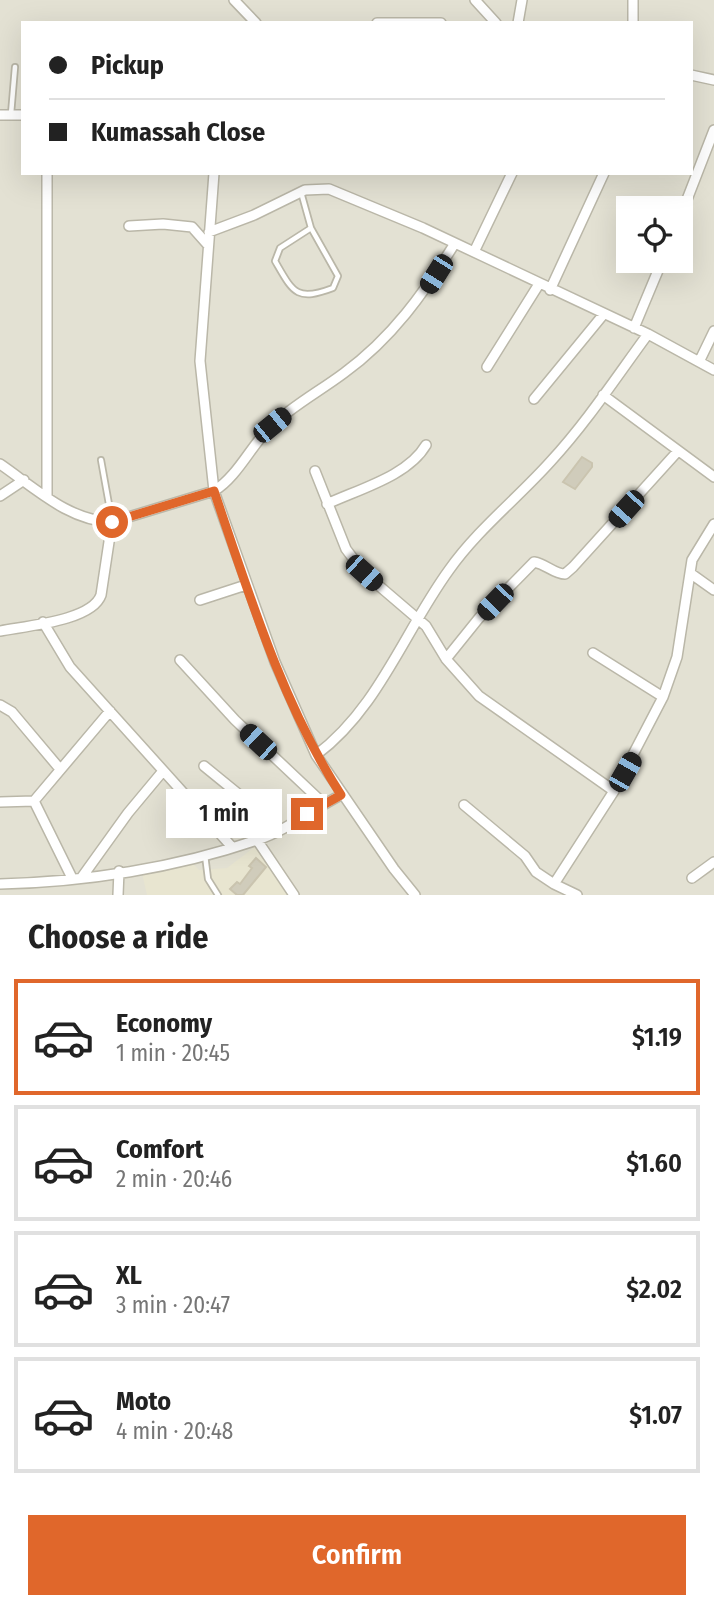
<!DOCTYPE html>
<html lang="en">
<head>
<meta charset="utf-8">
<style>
	body { margin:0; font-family:"Fira Sans Condensed",sans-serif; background:#f2f2f2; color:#222; height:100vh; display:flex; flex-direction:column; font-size:26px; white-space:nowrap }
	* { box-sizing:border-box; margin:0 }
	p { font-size:23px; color:#767676 }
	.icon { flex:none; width:38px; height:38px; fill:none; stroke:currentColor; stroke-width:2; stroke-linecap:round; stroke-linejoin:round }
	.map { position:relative; height:895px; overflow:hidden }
	.details { display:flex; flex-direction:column; background:#fff; flex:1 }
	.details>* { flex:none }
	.guide { position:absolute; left:21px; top:21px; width:672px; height:154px; border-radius:0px; box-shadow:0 7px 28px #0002; display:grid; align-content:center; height:154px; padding:0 28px; background:#fff }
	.fabs { position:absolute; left:616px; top:196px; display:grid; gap:14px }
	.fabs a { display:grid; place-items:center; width:77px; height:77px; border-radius:0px; background:#fff; box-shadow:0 7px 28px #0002; font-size:35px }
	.end { position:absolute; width:32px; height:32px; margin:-16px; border:9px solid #e0672b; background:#fff; box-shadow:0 0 0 4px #fff }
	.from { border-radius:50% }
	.bubble { position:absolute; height:49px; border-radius:0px; background:#fff; box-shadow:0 7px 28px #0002; font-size:23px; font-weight:600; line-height:49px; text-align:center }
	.car { position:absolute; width:21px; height:42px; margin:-21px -10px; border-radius:9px; box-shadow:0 0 5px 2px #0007; background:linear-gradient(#222 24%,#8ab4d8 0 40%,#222 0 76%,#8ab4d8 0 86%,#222 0) }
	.guide b { display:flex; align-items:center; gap:24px; height:66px; font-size:26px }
	.guide b+b { border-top:2px solid #e0e0e0 }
	.guide i { width:18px; height:18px; background:#222 }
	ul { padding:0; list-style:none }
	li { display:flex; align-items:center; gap:21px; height:116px; margin:0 14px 10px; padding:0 14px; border:4px solid #e0e0e0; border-radius:0px }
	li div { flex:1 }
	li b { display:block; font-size:26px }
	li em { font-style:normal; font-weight:600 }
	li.on { border-color:#e0672b }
	li>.icon { width:63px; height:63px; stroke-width:1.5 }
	h2 { padding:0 28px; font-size:32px; line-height:84px }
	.primary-button { display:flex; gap:14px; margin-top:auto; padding:14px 28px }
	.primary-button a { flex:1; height:80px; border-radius:0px; background:#e0672b; color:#fff; font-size:28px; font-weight:600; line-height:80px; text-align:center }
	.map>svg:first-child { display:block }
	.residential { fill:#e3e1d3; fill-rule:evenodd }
	.education { fill:#e8e5d0 }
	.building { fill:#d0ccbb; stroke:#cac4af; stroke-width:2 }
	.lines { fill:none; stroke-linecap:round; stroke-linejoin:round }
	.lane-casing { stroke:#bab7a8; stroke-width:8 }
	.street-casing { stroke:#bab7a8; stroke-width:12 }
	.lane { stroke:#fff; stroke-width:4.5 }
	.street { stroke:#fff; stroke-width:9 }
	.route { stroke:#e0672b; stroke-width:9 }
</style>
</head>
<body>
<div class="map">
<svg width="714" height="895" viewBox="0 0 714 895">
	<rect width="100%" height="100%" fill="#f0efe5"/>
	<path class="residential" d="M0,0h714v895h-714zM23,23h668v150h-668zM628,208h53v53h-53z"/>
	<path class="education" d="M256,846l35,49h-144l-6,-26 49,-8 9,9 28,-2z"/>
	<path class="building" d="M582,457l10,6v4l-17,22 -12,-7z
		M256,858l10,9 -23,28h-6l-7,-6 7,-7 3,2 12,-16 -3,-2z"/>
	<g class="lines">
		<defs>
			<path id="lane" d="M11,114l4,-47
				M301,192l10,36 27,48 -5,12c-37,14 -40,4 -58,-27l5,-13 31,-20
				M101,460l11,61
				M205,855l3,24 10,16"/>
			<path id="street" d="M234,0l22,23
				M475,0l21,23
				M633,0v23
				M377,23h64
				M518,23l4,-23
				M691,75l23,5
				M0,115h23
				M214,173l-14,188 14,130 61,171 41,93 78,114 21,26
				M681,215l33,-85
				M129,226l34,-2 29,3 16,18
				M209,232l45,-17 51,-25 24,-1 94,39 225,106 66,36
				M474,252l38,-79
				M550,290l54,-117
				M634,328l28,-67
				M700,360l14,-29
				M487,367l52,-83
				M603,395l111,82
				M534,399l69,-84
				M0,464c35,24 69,57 112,58l102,-31c23,-14 37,-45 56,-64 22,-21 50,-36 74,-54 48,-35 80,-80 111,-130
				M315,471l31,78 18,24 62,53 20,33 33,37 135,95
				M47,495v-322
				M0,496l24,-16
				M327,504c32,-15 81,-28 99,-59
				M690,573l24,17
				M200,600l46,-15
				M43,622l27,45 162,180
				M0,631c25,-5 92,-10 101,-36l11,-73
				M593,653l70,44
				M446,659l33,-41 55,-56c12,2 20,12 31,12l8,-7 105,-116
				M180,660l55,60 89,84
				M0,705l12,7 48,57
				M316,755c62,-46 88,-123 133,-185 29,-41 69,-72 102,-109 36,-39 66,-85 97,-127
				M204,766l54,44 15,23
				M34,801l38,77
				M0,802l34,-1 76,-90
				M464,805l61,51 11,16 18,12
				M257,840l37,55
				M82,877l46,-64 35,-42
				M692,878l22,-16
				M0,884c85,-2 176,-16 257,-44 30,-10 57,-31 84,-45
				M118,895l1,-24
				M577,895l-23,-11 60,-93 49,-94 14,-40 15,-97 22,-36"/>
		</defs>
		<use href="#lane" class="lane-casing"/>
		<use href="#street" class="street-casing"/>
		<use href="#lane" class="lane"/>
		<use href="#street" class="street"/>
	</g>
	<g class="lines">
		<path class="route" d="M112,522l102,-31c35,103 68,212 127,304l-34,19"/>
	</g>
</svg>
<div class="fabs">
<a><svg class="icon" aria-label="locate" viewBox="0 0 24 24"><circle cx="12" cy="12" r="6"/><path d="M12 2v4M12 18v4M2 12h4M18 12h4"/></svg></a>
</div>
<i class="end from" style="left:112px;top:522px"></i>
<i class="end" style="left:307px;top:814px"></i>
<div class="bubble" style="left:166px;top:789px;width:116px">1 min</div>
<i class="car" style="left:436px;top:274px;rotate:212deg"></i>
<i class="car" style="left:272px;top:425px;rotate:51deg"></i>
<i class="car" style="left:626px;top:509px;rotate:222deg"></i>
<i class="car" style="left:364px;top:573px;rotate:132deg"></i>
<i class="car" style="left:495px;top:602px;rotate:224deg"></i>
<i class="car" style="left:258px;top:742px;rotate:313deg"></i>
<i class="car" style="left:625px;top:772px;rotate:30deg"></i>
<div class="guide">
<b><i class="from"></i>Pickup</b>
<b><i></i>Kumassah Close</b>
</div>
</div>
<section class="details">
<h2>Choose a ride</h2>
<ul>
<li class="on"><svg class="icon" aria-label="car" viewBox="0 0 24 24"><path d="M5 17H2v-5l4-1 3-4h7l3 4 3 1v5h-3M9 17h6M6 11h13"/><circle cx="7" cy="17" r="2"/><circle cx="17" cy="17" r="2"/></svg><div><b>Economy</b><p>1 min · 20:45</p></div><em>$1.19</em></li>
<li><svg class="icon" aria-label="car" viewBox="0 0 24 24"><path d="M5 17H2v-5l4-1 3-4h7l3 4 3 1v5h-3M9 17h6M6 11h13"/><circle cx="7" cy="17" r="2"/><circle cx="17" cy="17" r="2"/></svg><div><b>Comfort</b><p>2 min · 20:46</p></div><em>$1.60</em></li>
<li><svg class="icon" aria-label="car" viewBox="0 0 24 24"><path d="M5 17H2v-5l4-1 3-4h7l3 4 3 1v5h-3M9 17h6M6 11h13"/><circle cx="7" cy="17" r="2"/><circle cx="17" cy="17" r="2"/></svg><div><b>XL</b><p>3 min · 20:47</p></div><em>$2.02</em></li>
<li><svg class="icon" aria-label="car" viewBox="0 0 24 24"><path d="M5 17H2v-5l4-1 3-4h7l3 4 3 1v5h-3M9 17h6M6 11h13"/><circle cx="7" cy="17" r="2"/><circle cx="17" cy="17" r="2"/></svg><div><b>Moto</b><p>4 min · 20:48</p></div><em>$1.07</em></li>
</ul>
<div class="primary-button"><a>Confirm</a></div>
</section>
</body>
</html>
